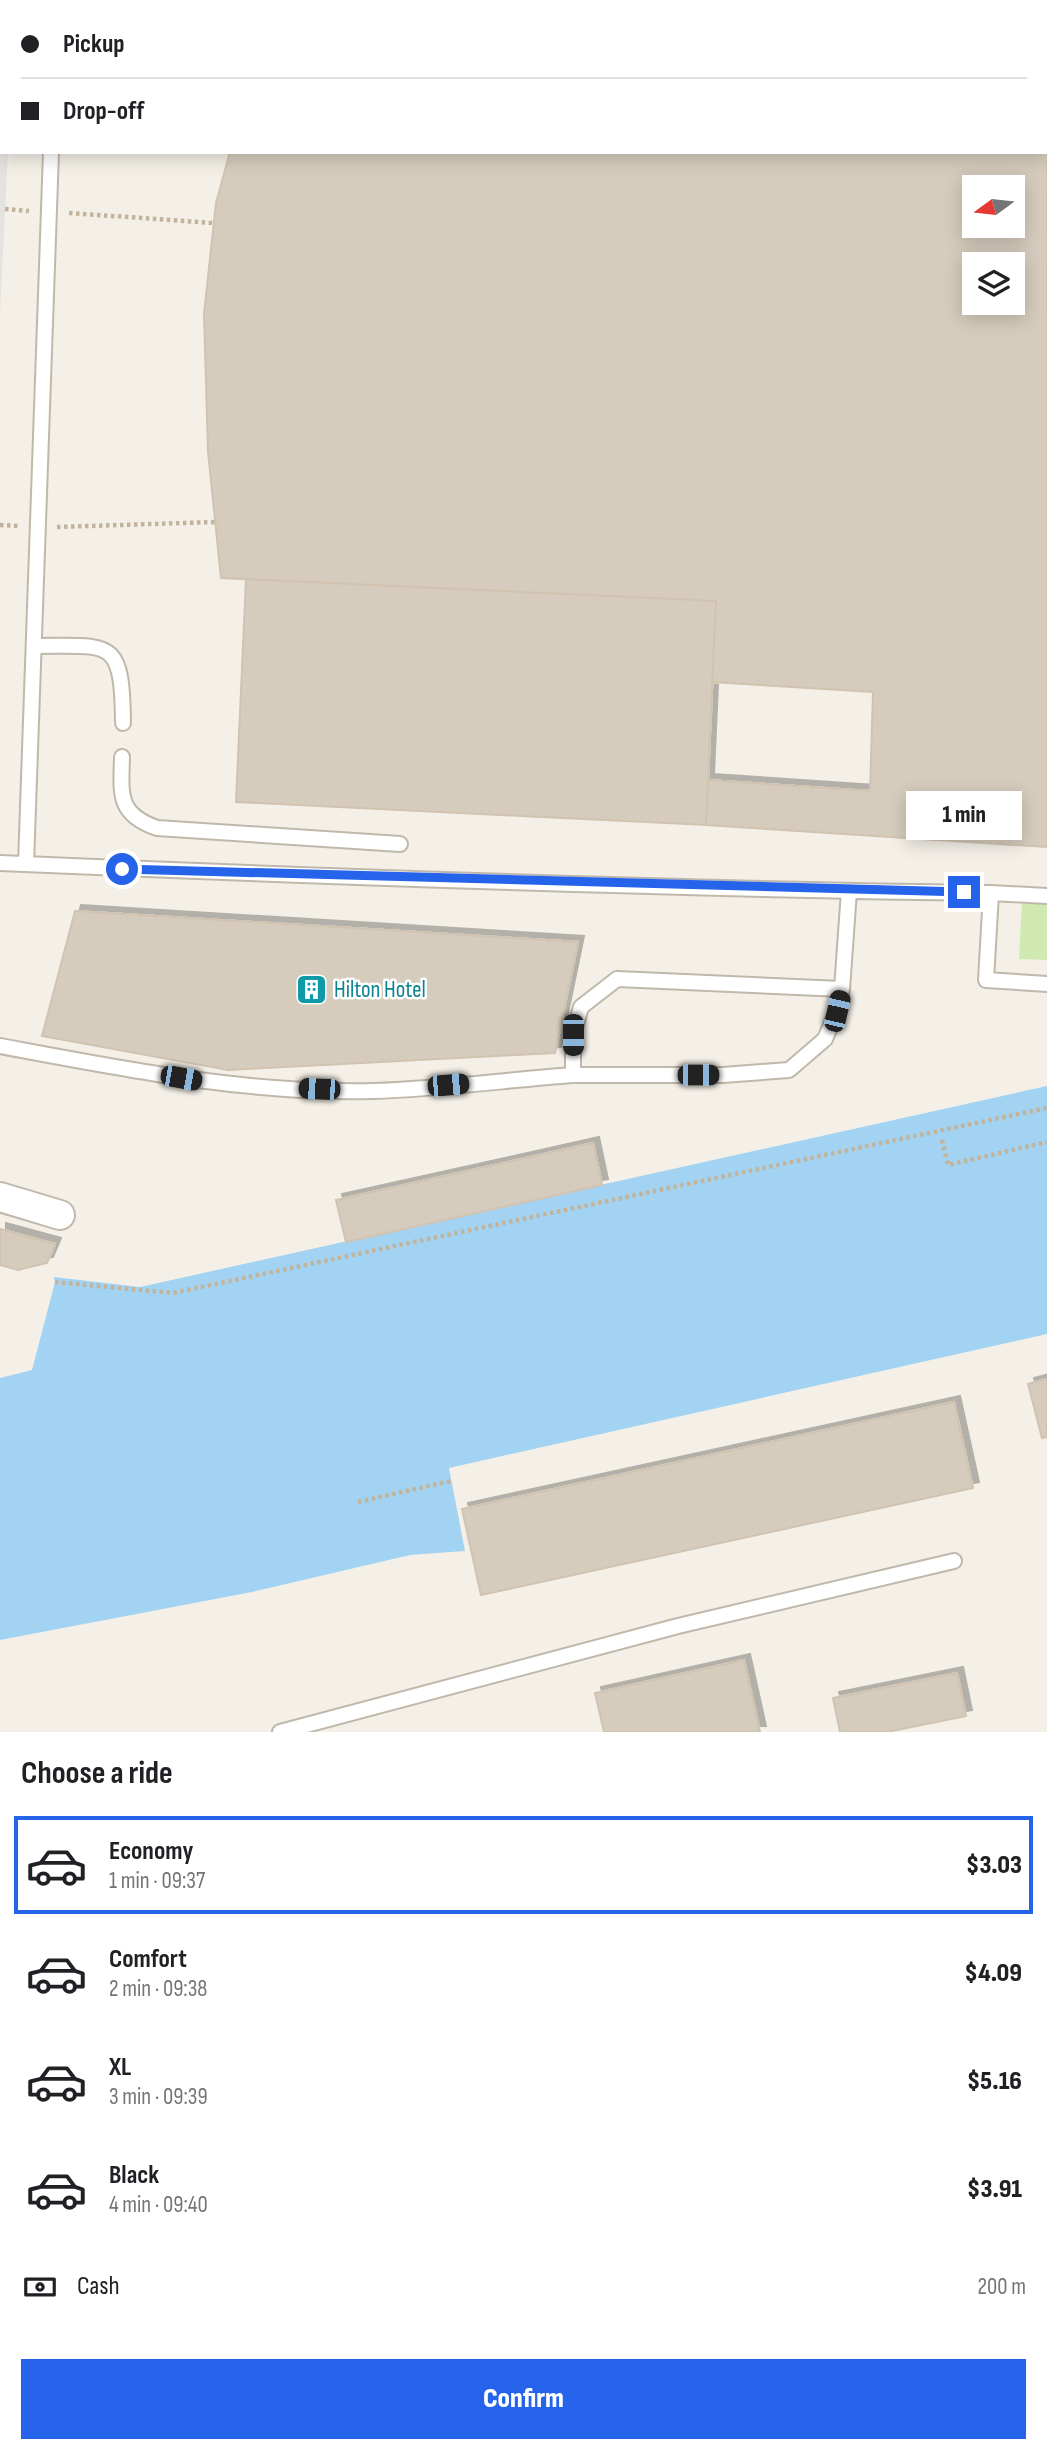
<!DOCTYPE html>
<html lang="en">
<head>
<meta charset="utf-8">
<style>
	body { margin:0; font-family:"Sofia Sans Condensed",sans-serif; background:#f6f6f6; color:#202124; height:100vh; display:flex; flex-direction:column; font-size:26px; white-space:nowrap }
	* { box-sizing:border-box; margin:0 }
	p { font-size:23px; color:#757577 }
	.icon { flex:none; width:38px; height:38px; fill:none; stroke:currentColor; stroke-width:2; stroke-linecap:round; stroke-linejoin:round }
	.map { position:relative; height:1732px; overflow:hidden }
	.sheet { display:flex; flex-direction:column; background:#fff; flex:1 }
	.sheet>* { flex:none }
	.top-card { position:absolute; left:0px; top:0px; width:1048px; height:154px; box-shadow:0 4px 18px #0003; display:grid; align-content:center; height:154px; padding:0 21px; background:#fff }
	.needle { width:46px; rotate:255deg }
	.controls { position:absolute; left:962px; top:175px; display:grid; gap:14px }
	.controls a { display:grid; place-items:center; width:63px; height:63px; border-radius:0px; background:#fff; box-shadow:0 4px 18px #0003; font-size:35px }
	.end { position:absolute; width:32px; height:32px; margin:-16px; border:9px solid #2563eb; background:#fff; box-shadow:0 0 0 4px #fff }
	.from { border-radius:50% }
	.bubble { position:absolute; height:49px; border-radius:0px; background:#fff; box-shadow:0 4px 18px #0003; font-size:23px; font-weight:800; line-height:49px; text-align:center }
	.car { position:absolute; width:21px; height:42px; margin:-21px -10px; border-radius:9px; box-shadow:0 0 5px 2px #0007; background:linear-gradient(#222 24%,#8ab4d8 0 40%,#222 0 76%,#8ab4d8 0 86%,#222 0) }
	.top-card b { display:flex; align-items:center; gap:24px; height:66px; font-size:26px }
	.top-card b+b { border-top:2px solid #e0e0e0 }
	.top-card i { width:18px; height:18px; background:#202124 }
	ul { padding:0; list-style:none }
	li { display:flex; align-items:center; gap:21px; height:98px; margin:0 14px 10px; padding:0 7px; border:4px solid transparent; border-radius:0px }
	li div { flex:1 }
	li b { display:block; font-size:26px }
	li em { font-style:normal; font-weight:800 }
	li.current { border-color:#2563eb }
	li>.icon { width:63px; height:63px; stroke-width:1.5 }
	h2 { padding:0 21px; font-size:32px; line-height:84px }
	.pay { display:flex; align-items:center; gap:18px; height:77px; padding:0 21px; font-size:26px }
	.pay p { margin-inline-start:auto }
	.primary-button { display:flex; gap:14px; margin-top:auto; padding:14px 21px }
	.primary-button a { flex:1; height:80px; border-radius:0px; background:#2563eb; color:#fff; font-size:28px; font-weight:800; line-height:80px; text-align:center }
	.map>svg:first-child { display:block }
	.green { fill:#d0e9b0 }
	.parking { fill:#e5e3e0 }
	.water { fill:#a3d3f2 }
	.building { fill:#d6ccbd; stroke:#d1c3b0; stroke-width:2; fill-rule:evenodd; filter:url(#shadow) }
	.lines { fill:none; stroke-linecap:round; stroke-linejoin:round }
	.lane-casing { stroke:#c0b8aa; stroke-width:18 }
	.street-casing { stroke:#c0b8aa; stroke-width:32 }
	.path { stroke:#c2b39b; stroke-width:4.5; stroke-dasharray:3.5 3.5; stroke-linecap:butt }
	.lane { stroke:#fff; stroke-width:14 }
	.street { stroke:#fff; stroke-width:28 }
	.route { stroke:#2563eb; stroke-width:9 }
	.labels { text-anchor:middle; stroke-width:5; stroke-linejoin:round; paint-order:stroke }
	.culture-label { font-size:23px; fill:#0d838f; stroke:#fff; text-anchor:start }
</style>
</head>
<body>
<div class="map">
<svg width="1047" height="1732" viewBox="0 0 1047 1732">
	<defs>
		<filter id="shadow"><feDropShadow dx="6" dy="-6" stdDeviation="0" flood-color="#0004"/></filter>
	</defs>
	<rect width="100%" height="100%" fill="#f4f0e8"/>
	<path class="green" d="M1022,901l25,2v57l-28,-1z"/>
	<path class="parking" d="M0,86l2,66h6l-8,162z"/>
	<path class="water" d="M1047,1086v248l-598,134 16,83 -55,4 -158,37 -252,48v-262l32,-8 23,-88 -1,-5 86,10z"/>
	<path class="building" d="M1047,105v742l-341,-22 2,-45 162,11 3,-99 -161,-10 4,-81 -495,-23 -13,-126 -4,-138 12,-111 14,-51h816zM975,187h38v39h-38zM975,264h38v39h-38z
		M246,579l470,22 -10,224 -470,-23z
		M75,911l503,31 -23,111 -327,17 -186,-34z
		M593,1143l9,42 -256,57 -10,-42z
		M0,1229l55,15 -8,19 -29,7 -18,-5z
		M1047,1379v58l-5,1 -14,-54z
		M954,1402l19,86 -492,107 -19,-86z
		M744,1660l16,72h-156l-9,-39z
		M957,1673l9,43 -79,16h-47l-7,-34z"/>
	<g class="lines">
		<defs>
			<path id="lane" d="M57,2v-2
				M34,646c78,0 88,-9 89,77
				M122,757c-1,37 -5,57 35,71l243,16
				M0,863c330,14 660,26 991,30
				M26,864l25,-712
				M1047,896l-56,-3 -5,87 61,4
				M842,989l-225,-10 -36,28 -8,28v40h150l66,-5 36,-31 12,-28 5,-22 7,-98
				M0,1046c123,23 247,48 373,45 66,-2 134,-11 200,-16
				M280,1732l398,-106 276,-65"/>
			<path id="street" d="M0,1197l60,18"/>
		</defs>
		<use href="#lane" class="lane-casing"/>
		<use href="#street" class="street-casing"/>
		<path class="path" d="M1046,62h1
			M5,209l24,2
			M69,213l145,10
			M0,525l20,1
			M57,527l158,-5
			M942,1140l6,25 99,-23
			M55,1282l118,11 874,-185
			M358,1502l93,-21"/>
		<use href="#lane" class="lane"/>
		<use href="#street" class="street"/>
	</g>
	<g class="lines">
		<path class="route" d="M122,869l842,23"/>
	</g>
	<defs>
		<symbol id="building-square" viewBox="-11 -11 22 22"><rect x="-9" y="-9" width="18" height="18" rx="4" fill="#0f9aa8" stroke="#fff"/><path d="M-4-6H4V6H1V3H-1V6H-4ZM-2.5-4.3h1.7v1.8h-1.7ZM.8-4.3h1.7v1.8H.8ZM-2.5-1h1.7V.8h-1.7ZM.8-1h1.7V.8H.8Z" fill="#fff"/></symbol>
	</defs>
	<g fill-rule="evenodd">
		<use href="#building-square" x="294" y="972" width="35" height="35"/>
	</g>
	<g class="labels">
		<g class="culture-label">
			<text x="334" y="997">Hilton Hotel</text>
		</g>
	</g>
</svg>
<div class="controls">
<a><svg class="needle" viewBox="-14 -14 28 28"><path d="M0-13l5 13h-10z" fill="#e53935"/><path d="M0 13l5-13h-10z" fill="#757577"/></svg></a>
<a><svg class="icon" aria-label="layers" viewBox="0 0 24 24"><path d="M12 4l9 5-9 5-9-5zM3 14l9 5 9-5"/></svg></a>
</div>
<i class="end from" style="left:122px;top:869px"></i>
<i class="end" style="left:964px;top:892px"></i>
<div class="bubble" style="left:906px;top:791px;width:116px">1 min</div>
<i class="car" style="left:837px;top:1011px;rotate:13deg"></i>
<i class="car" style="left:573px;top:1035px;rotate:180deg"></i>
<i class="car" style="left:698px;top:1075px;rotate:90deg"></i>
<i class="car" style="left:181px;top:1078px;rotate:100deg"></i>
<i class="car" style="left:448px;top:1085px;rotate:85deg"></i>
<i class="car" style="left:319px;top:1089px;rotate:272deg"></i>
<div class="top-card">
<b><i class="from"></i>Pickup</b>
<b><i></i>Drop-off</b>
</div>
</div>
<section class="sheet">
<h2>Choose a ride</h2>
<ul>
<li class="current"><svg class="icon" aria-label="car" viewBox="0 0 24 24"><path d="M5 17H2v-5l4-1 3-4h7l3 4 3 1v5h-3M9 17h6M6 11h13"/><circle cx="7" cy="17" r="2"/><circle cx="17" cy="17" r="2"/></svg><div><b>Economy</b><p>1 min · 09:37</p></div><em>$3.03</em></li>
<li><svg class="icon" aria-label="car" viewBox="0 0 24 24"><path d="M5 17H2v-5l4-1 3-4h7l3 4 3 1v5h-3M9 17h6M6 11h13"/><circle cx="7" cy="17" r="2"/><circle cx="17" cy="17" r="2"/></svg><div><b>Comfort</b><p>2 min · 09:38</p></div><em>$4.09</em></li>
<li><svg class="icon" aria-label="car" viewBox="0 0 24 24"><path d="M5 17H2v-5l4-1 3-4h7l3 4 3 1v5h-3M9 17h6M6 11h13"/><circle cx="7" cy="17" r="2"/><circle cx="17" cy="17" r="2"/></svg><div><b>XL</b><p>3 min · 09:39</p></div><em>$5.16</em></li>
<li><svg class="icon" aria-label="car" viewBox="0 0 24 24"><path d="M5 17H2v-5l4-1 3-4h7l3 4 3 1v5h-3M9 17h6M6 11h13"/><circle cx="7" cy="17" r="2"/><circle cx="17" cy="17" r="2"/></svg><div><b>Black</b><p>4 min · 09:40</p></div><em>$3.91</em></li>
</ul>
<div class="pay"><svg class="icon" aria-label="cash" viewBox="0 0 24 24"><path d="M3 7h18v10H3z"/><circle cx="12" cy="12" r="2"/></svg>Cash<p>200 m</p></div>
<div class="primary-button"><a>Confirm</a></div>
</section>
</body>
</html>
